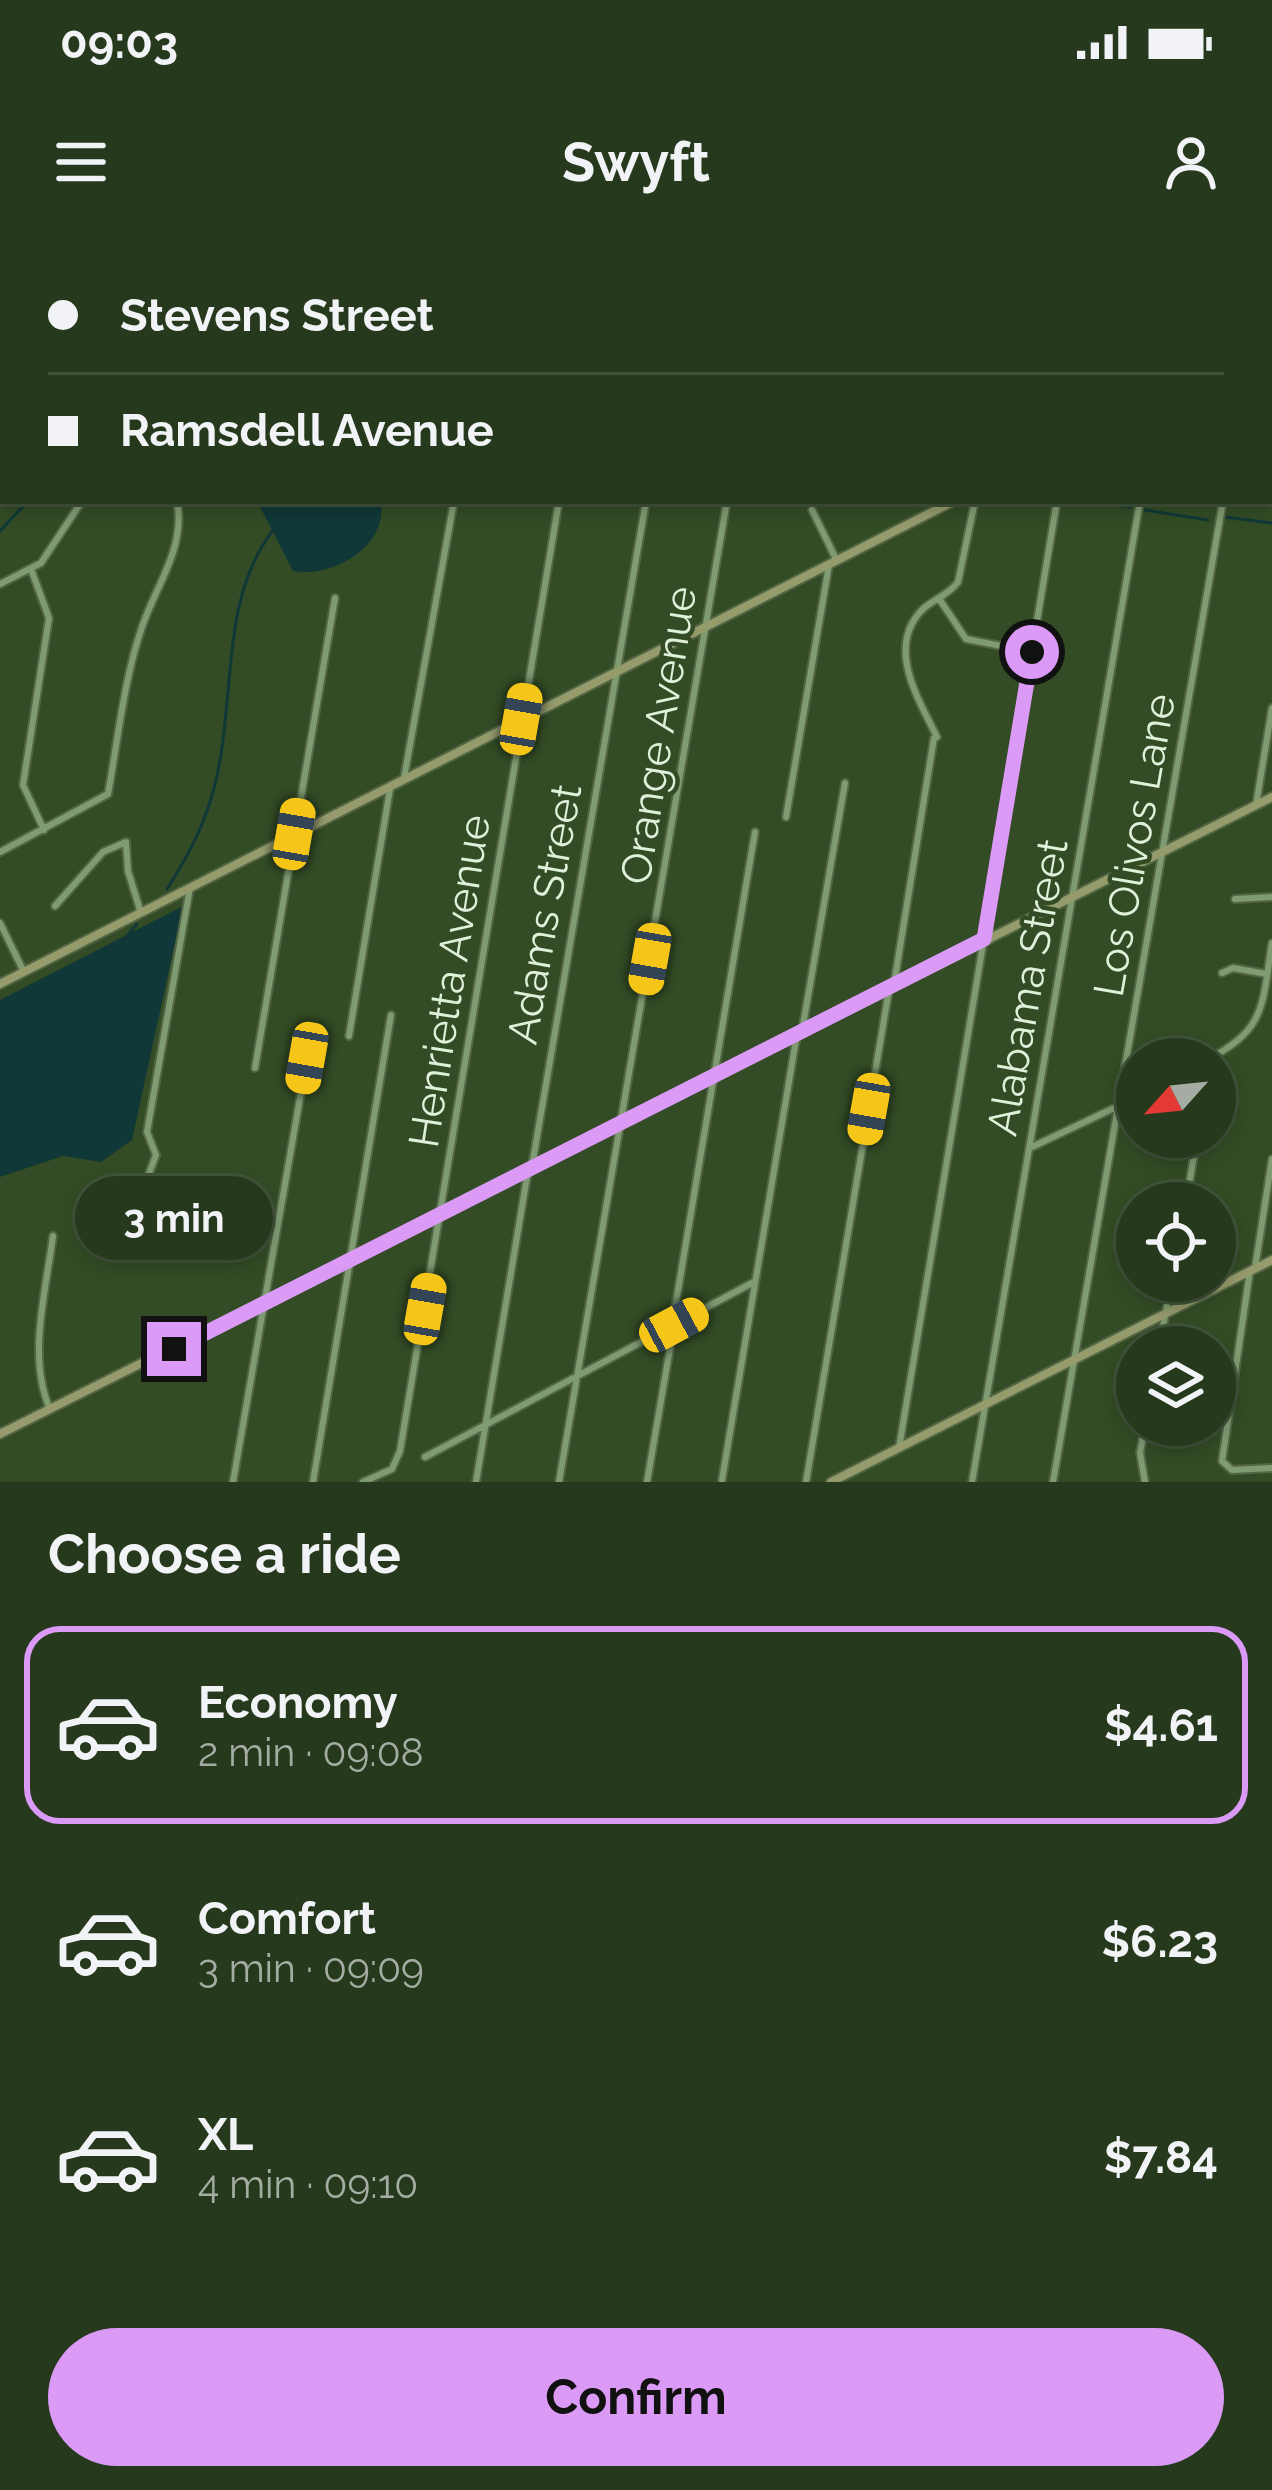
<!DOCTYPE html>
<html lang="en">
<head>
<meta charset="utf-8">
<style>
	body { margin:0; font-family:Raleway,sans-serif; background:#324429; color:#f1f3f6; height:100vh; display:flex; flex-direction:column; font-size:45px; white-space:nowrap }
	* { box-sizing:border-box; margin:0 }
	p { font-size:39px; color:#a4aca3 }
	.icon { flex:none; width:66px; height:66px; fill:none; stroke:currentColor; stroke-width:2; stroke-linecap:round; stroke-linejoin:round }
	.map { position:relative; height:1242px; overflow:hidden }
	.panel { display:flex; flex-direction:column; background:#26391c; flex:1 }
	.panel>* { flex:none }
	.top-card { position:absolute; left:0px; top:0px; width:1272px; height:264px; box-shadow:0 6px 18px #0003,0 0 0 3px #42533b; display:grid; align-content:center; height:264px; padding:0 48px; background:#26391c }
	.needle { width:78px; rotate:243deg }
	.controls { position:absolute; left:1116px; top:798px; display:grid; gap:24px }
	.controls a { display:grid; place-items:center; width:120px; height:120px; border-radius:50%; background:#26391c; box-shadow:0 6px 18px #0003,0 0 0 3px #42533b; font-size:60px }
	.end { position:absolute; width:54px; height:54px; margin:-27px; border:15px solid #da9af6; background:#111; box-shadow:0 0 0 6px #111 }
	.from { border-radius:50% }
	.bubble { position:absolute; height:84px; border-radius:42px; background:#26391c; box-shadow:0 6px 18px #0003,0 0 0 3px #42533b; font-size:39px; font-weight:700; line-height:84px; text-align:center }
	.car { position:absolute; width:36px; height:72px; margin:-36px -18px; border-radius:15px; box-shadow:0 0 9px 3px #0007; background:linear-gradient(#f5c518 24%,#345 0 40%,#f5c518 0 76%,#345 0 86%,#f5c518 0) }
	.top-card b { display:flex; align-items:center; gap:42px; height:114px; font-size:45px }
	.top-card b+b { border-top:3px solid #42533b }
	.top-card i { width:30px; height:30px; background:#f1f3f6 }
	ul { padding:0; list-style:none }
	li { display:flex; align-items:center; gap:36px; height:198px; margin:0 24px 18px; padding:0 24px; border:6px solid transparent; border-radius:36px }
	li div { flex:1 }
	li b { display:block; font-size:45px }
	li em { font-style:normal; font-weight:700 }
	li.current { border-color:#da9af6 }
	li>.icon { width:108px; height:108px; stroke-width:1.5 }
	h2 { padding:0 48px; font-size:54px; line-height:144px }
	.button { display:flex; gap:24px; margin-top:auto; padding:24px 48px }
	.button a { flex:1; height:138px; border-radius:72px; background:#da9af6; color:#111; font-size:48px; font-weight:700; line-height:138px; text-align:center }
	.status { display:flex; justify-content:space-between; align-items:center; height:84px; padding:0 60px; background:#26391c; direction:ltr }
	.status svg { height:33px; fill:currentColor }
	header { display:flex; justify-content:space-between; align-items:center; height:156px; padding:0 48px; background:#26391c; font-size:54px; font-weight:700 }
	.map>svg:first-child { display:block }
	.water { fill:#113838 }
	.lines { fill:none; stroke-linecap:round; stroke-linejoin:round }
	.stream { stroke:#113838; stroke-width:3 }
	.street-casing { stroke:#526645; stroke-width:10 }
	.secondary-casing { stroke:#526645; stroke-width:12 }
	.street { stroke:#7f9b71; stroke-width:6 }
	.secondary { stroke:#959b6b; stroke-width:8 }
	.route { stroke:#da9af6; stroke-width:15 }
	.labels { text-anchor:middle; stroke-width:9; stroke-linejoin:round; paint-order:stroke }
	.street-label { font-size:42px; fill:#e1f0da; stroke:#334c25 }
</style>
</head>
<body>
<div class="status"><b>09:03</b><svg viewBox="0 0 49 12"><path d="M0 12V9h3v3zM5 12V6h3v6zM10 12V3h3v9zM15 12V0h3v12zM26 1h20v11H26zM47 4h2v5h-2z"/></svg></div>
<header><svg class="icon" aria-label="menu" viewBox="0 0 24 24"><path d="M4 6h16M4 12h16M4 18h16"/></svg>Swyft<svg class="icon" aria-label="person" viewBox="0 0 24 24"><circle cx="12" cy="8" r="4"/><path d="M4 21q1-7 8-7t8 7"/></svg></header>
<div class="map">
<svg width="1272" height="1242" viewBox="0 0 1272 1242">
	<rect width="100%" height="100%" fill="#334c25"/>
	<path class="water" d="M257,261h124c7,45 -47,77 -88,70z
		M183,666l-51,234 -31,22 -38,-6 -63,21v-177z"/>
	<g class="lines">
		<path class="stream" d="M0,183l3,6
			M1078,261l53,6
			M1145,270l63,10
			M1225,277l47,6
			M0,291l28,-30
			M167,649c25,-39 42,-73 51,-118 17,-80 3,-175 56,-242
			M126,697l11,-13"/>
		<defs>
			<path id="street" d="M66,0l1,3
				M227,0l2,3
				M317,0l2,3
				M408,0l1,3
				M774,3v-3
				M1021,3v-3
				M1102,3l1,-3
				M1184,3v-3
				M1268,3l1,-3
				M0,7l3,5
				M1269,216l3,-2
				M812,270l25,51
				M31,329l18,49 -26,167 21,45
				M0,344l41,-21 41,-62
				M940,360l26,39 66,13
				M937,497c-18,-37 -51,-88 -16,-126 11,-12 27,-15 37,-29l17,-81
				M404,538l50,-277
				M1256,565l16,-97
				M786,577l43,-252
				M0,612l108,-58c10,-55 16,-115 34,-167 14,-42 44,-79 35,-126
				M1235,659l37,-2
				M55,666l48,-54 23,-10 2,29 13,42
				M0,683l24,49
				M1222,733l11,-5 34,6
				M894,744l40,-246
				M802,791l43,-248
				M349,796l41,-247
				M1208,819c59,-29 54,-56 64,-116
				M255,828l80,-470
				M1032,907l105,-50
				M532,926l114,-665
				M1186,963l11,-66
				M157,970l-10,-31 9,-24 -9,-23 43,-244
				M1255,1028l17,-109
				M1250,1031l-28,190 10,9 40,-2
				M672,1086l83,-494
				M1159,1107l13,-66
				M50,1169c-23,-51 -4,-119 3,-173
				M899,1208l158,-947
				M425,1217l329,-175
				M722,1240l75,-446
				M233,1242l74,-424
				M313,1242l78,-467
				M363,1242l29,-13 8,-18 159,-950
				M476,1242l52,-311
				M559,1242l168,-981
				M647,1242l27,-157
				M806,1242l83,-492
				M972,1242l168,-981
				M1053,1242l170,-981
				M1145,1242l-5,-29 5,-28"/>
			<path id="secondary" d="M464,3l6,-3
				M1269,101l3,-1
				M0,744l954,-483
				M0,1194l1272,-637
				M831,1242l441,-222"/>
		</defs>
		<use href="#street" class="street-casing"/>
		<use href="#secondary" class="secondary-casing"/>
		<use href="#street" class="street"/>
		<use href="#secondary" class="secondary"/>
	</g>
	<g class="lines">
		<path class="route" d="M174,1109l810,-410 48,-287"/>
	</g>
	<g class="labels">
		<g class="street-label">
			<text transform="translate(658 495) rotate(-81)" y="15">Orange Avenue</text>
			<text transform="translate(1134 605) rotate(-80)" y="15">Los Olivos Lane</text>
			<text transform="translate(544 674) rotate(-80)" y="15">Adams Street</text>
			<text transform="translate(449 741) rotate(-81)" y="15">Henrietta Avenue</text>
			<text transform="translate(1027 747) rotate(-80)" y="15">Alabama Street</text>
		</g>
	</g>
</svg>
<div class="controls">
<a><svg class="needle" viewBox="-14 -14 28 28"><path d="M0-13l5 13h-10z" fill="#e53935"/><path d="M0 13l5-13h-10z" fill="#a4aca3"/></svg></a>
<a><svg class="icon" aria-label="locate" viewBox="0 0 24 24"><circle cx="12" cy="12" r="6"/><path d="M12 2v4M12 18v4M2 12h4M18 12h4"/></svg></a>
<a><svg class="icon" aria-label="layers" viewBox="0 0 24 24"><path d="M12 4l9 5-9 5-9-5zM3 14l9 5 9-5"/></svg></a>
</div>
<i class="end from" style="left:1032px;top:412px"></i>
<i class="end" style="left:174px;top:1109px"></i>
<div class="bubble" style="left:75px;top:936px;width:198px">3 min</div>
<i class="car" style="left:521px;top:479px;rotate:10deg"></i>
<i class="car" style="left:294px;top:594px;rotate:10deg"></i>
<i class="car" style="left:650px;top:719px;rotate:190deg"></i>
<i class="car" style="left:307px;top:818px;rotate:190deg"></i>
<i class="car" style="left:869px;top:869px;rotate:190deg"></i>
<i class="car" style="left:425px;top:1069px;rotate:10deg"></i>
<i class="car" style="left:674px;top:1085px;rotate:62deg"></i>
<div class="top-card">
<b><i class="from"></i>Stevens Street</b>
<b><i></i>Ramsdell Avenue</b>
</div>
</div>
<section class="panel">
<h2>Choose a ride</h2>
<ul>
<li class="current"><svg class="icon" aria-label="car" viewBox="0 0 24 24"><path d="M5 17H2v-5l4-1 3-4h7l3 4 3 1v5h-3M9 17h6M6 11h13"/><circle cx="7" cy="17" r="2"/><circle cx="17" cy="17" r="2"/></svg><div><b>Economy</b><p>2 min · 09:08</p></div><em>$4.61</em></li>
<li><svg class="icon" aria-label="car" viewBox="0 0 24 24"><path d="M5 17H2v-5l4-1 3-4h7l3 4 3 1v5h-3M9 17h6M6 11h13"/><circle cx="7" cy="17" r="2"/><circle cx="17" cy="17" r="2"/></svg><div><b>Comfort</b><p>3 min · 09:09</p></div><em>$6.23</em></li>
<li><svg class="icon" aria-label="car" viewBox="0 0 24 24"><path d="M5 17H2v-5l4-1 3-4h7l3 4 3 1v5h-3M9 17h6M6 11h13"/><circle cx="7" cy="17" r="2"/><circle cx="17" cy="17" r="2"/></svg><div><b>XL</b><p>4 min · 09:10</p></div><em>$7.84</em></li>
</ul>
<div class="button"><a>Confirm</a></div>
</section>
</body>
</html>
